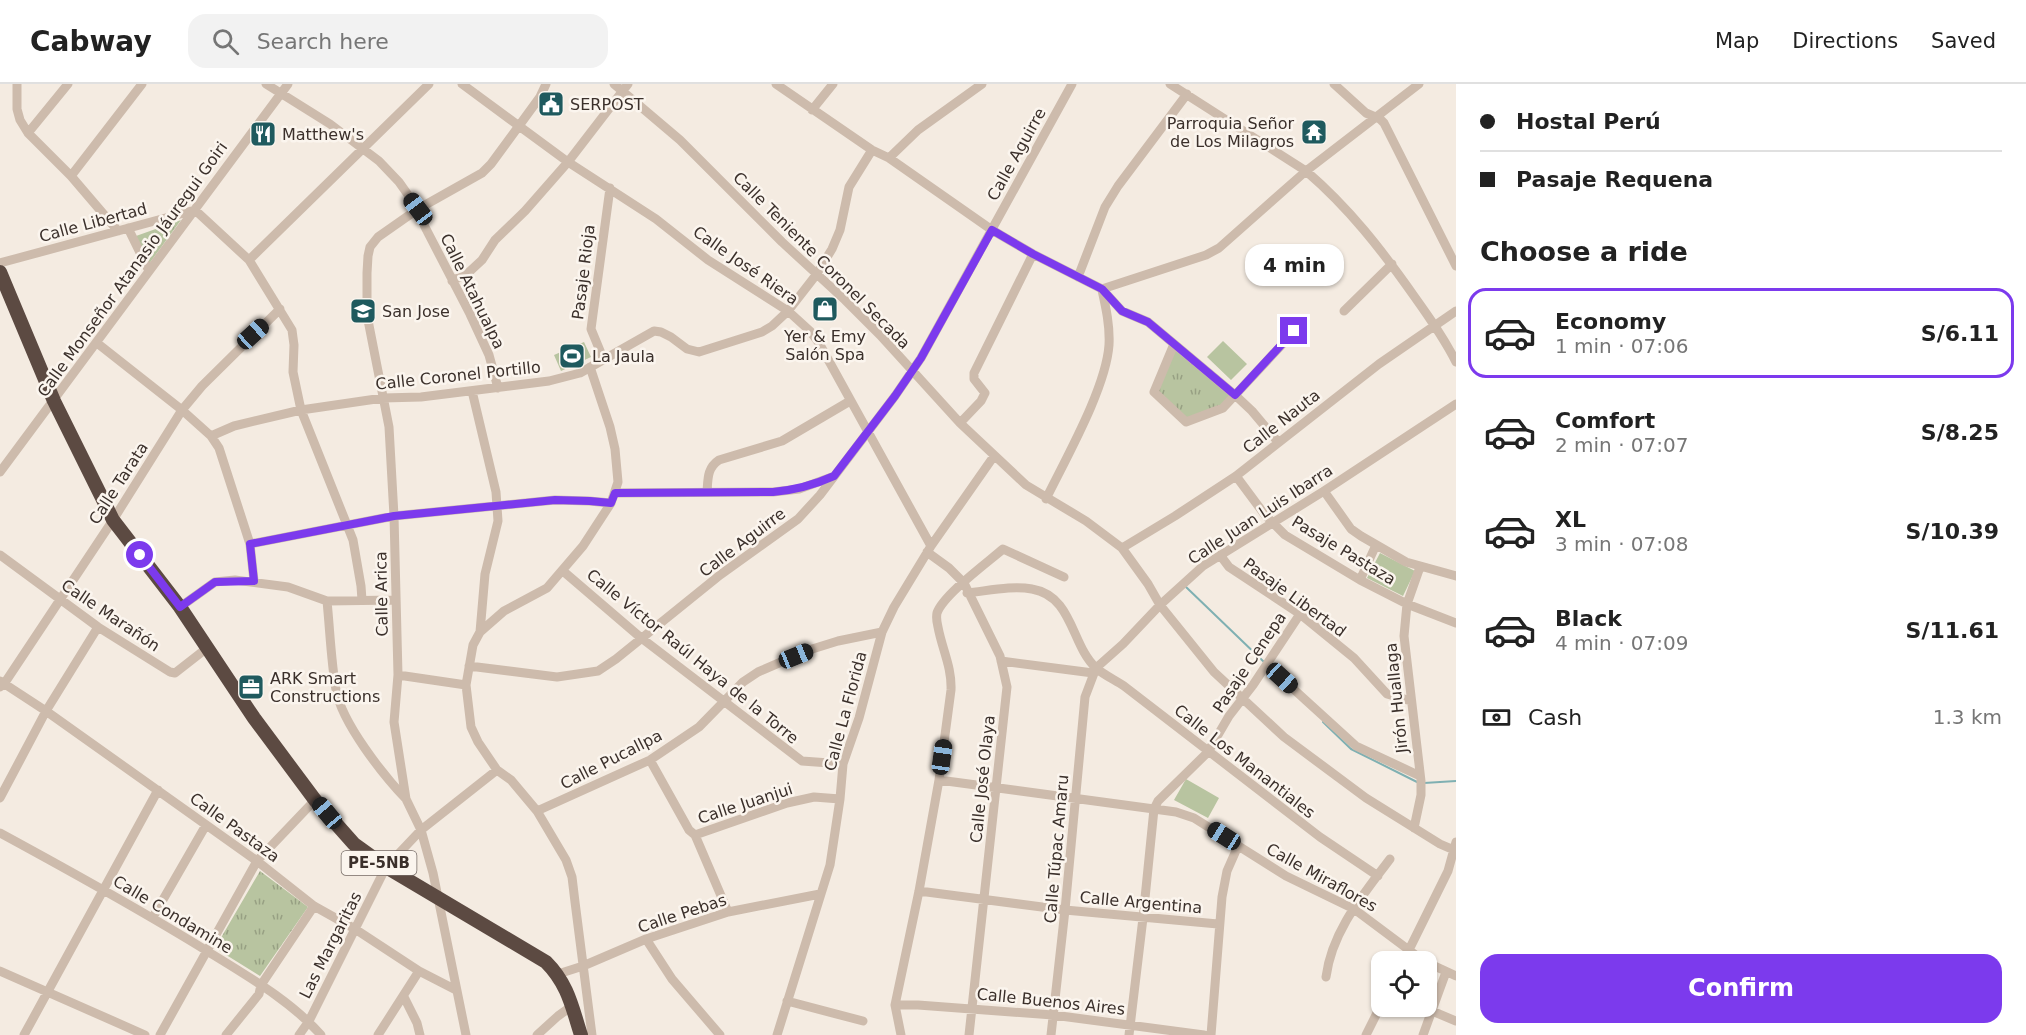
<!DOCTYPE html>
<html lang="en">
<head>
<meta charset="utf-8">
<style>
	body { margin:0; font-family:"DejaVu Sans",sans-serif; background:#f2f2f2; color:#222; height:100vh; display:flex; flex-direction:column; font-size:22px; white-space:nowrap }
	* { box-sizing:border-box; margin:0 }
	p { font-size:20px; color:#767676 }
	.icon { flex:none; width:33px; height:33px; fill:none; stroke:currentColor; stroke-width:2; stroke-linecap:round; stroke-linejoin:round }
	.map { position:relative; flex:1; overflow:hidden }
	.panel { display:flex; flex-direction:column; background:#fff; width:570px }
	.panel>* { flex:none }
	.banner { display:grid; align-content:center; height:132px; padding:0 24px; background:#fff }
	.buttons { position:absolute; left:1371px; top:867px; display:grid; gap:12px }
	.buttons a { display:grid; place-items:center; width:66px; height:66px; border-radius:12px; background:#fff; box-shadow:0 2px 4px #0004; font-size:30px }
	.end { position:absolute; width:27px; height:27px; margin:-14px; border:8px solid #7c3aed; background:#fff; box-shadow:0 0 0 3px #fff }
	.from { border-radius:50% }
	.bubble { position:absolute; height:42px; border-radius:18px; background:#fff; box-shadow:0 2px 4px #0004; font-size:20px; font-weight:600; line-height:42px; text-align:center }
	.car { position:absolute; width:18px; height:36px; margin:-18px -9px; border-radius:8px; box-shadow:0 0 4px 2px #0007; background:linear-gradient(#222 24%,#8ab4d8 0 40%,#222 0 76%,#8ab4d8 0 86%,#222 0) }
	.banner b { display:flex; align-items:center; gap:21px; height:57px; font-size:22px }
	.banner b+b { border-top:2px solid #e0e0e0 }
	.banner i { width:15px; height:15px; background:#222 }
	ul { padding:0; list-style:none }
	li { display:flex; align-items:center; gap:18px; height:90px; margin:0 12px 9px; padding:0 12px; border:3px solid transparent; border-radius:18px }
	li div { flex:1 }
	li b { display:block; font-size:22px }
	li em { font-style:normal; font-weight:600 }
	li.active { border-color:#7c3aed }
	li>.icon { width:54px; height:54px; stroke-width:1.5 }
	h2 { padding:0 24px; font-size:27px; line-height:72px }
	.pay { display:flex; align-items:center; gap:15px; height:66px; padding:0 24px; font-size:22px }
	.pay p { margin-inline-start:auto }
	.button { display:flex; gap:12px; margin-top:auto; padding:12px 24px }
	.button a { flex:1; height:69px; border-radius:18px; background:#7c3aed; color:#fff; font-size:24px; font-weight:600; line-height:69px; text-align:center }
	header { display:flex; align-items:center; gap:36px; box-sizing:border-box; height:84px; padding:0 30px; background:#fff; border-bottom:2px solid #e0e0e0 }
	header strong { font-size:28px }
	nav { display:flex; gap:33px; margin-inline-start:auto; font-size:21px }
	.search { width:420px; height:54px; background:#f2f2f2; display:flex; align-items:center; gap:15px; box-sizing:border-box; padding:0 21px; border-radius:18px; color:#767676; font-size:22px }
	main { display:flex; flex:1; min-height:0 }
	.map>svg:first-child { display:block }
	.grass { fill:url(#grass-tufts) }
	.garden { fill:#b8c4a0 }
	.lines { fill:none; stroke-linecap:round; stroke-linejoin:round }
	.stream { stroke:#7fb0b2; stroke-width:2 }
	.minor { stroke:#cdbbac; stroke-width:9 }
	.highway { stroke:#5c4a42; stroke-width:14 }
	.route { stroke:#7c3aed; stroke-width:8 }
	.labels { text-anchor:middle; stroke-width:5; stroke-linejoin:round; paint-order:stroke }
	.shield { fill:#fbf5ee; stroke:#756b66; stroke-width:1.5 }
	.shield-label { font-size:15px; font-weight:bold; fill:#3b302b }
	.poi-label { font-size:16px; fill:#3b302b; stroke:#fbf5ee; text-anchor:start }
	.street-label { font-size:16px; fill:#3b302b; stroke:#fbf5ee }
</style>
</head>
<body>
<header>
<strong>Cabway</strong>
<div class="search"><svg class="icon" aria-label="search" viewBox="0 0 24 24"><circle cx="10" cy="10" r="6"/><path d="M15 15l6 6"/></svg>Search here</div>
<nav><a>Map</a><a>Directions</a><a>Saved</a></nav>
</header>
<main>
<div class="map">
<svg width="1456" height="951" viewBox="0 0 1456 951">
	<defs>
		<pattern id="grass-tufts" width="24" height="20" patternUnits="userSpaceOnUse" patternTransform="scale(1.5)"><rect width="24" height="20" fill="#b8c4a0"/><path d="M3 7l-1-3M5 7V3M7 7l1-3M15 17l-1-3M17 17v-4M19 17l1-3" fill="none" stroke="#97a083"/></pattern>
	</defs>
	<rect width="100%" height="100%" fill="#f4ebe1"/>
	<path class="grass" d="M181,136l-32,44 -13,-28z
		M1174,263l59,50 -10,9 -36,13 -31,-27z
		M260,787l48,36 -48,69 -45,-28z"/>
	<path class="garden" d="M1223,257l24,23 -16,16 -24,-23z
		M584,258l7,15 -30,14 -7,-16z
		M1380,469l35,18 -12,25 -36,-18z
		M1186,695l33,19 -11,20 -34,-18z"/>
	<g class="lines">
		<path class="stream" d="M1186,503l78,75
			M1323,638l28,27 68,34
			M1424,699l32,-2"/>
		<path class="minor" d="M17,0v25l3,11 8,13 43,43 47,55
			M266,0l64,40 49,37 20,21 19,27 7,18 45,87 19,41 9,33
			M462,0l106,78 88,57 52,41 80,51 22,20 9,12 112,203
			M614,0l66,56 102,102 63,58 35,35 80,88 66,62 60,36 36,27 26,36 12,21 54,67 70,65 82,61 74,46 16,7
			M776,0l96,66 17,8 103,72 41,24 69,35 20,22 26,11 87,73 17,16 26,31
			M1170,0l136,87c43,37 75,78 108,125 15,21 30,42 42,66
			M1334,0l32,29 14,6 4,4 72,143
			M812,26l21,-26
			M28,49l40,-49
			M889,74l29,-28 64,-46
			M71,92l71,-92
			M128,144l21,43
			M249,176l180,-176
			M0,179l195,-53 54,50 43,70 2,15 -1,27 8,38 52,130 8,46 1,14
			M1078,193l27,-70 13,-21 69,-92
			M452,197l16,-8 14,-13 13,-20 30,-29 43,-49 60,-78
			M1102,205l104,-34 13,-7 87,-77 113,-87
			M1344,227l48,-47
			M97,259l85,67 29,26 8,12 31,96 4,37
			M1174,260l-20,48 32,30 37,-14 81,-87
			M603,274l-12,-29 19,-141
			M590,283l20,60 5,22 3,33 -7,21 -28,43 -36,42 -43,23 -24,21 -7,13 -7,40 5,42 7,15 19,28 14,10 26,31 29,49 6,17 3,25 17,133
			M472,307l24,101 2,29 -13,53 -5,58
			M960,339l21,-22 4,-8 -11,-14v-6l59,-119
			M211,352l23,-10 67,-16 82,-12 38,-1 128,-16 31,-8 74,-42 7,1 10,5 16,12 12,3 63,-20 10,-6 16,-15 28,-36 16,-26 8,-19 9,-43 23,-37
			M0,388l288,-388
			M1236,392l29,39 20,20 75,45 47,24 49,19
			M1324,407l27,38 10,7 45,26 50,14
			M707,408c1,-13 0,-24 12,-32l63,-19 68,-40
			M615,409l158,-1 26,-3 33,-12
			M1046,415c20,-41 60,-111 63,-154 1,-19 -3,-37 -7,-55
			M250,460l144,-28 161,-16 34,1 22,2
			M1122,464l53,-32 61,-40 143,-112 77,-53
			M927,468l22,16 15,15 36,73 7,31 -38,348
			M0,471l98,72 72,45 5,1 32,-25
			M1220,471l9,12 71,47 54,44 33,36 24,7
			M563,487l77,66 162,124 41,3
			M1360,496l16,-35
			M967,509c20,-2 45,-8 65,-4 41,7 39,56 64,79 8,7 19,12 28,18l196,151 58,39
			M327,517c3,30 4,60 9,89 6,33 47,85 70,109
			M180,523l35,-25 20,-2 53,7 39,14 69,-1
			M1001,577l92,12
			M1267,581l89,81 64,30
			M469,582l88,11 41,-6 18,-12 104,-84 78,-56 22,-24 75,-99 26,-38 151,-274
			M398,591l68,10
			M0,597l46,30 211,150 57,45 41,23 64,42 37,19
			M0,603l4,-3 109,-164 69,-110 20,-24 78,-77
			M650,676l39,70 6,5 33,77
			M939,696l215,29 22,3 18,6 92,58 68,33 71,53
			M0,714l46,-87 52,-84
			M537,727l113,-51 49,-33 44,-45 15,-10 51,-22 29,-9 44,-9
			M1414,744l7,-33v-14l-17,-145 3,-32 13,-37
			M0,749c70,38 139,76 207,118 40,25 83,49 114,84
			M695,751l92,-32 27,-6 26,2
			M919,807l146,19 153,14
			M153,833l53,-92
			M646,855l26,40 48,56
			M1403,878l45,-91 8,-29
			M1426,878l30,14
			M0,887l145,64
			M558,890l25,-8 63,-27 82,-27 92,-18
			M1326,893c6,-46 37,-82 64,-118
			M404,913l13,26 3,12
			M787,917l76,20
			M895,921h23l135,10 151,20
			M1420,922l36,15
			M24,951l134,-245
			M160,951l97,-174 58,-61
			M226,951l33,-41 2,-9 53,-79
			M299,951l10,-14 77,-154 35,-37 76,-60
			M378,951l41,-64
			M466,951l-33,-162 -12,-43 -15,-31 -12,-77 4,-47 -4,-159 -5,-89 -22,-112v-42l1,-17 2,-9 8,-10 40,-28 64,-36 9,-9 49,-67 6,-13
			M537,951l21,-19 14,-10
			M777,951l53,-170 10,-66 3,-35 16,-46 23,-86 12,-25 37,-61 63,-90
			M901,951l-6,-30 24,-114 20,-111 12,-90c1,-23 -9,-41 -13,-63 -1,-4 -2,-9 -1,-14 6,-18 51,-51 66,-64l61,28
			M1051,951l14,-125 20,-213 11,-29 27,-24 37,-39 43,-39 121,-75 132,-87
			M1129,951l14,-117 11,-109 4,-8 50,-49 21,-36 24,-31 47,-71
			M1211,951l11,-138 5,-26 11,-25
			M1366,951l16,-32
			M1423,951l23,-63"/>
		<path class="highway" d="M0,188l54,129 59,119 67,87 74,111 61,82 39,44 32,23 160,95c22,22 26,45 35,73"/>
	</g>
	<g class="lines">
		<path class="route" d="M140,471l40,52 35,-25 39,-1 -4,-37 144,-28 161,-16 35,1 21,2 4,-10 158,-1c22,-2 41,-7 61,-16l61,-80 26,-38 71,-128 41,24 69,35 20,22 26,11 87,73 59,-64"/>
	</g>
	<defs>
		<symbol id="civic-square" viewBox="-11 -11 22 22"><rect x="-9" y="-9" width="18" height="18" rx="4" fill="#1f5a5e" stroke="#fbf5ee"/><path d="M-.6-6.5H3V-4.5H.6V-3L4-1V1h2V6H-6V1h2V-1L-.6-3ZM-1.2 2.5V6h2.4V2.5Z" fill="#fff"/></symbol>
		<symbol id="temple-square" viewBox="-11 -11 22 22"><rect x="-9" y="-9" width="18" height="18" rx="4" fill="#1f5a5e" stroke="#fbf5ee"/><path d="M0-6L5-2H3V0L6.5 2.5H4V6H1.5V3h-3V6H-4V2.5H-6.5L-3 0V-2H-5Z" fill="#fff"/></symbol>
		<symbol id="restaurant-square" viewBox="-11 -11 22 22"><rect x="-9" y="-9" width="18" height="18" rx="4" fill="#1f5a5e" stroke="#fbf5ee"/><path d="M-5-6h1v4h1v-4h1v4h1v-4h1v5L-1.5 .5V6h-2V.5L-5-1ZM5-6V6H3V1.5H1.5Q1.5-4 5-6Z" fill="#fff"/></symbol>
		<symbol id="shop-square" viewBox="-11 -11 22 22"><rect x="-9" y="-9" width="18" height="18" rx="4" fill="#1f5a5e" stroke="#fbf5ee"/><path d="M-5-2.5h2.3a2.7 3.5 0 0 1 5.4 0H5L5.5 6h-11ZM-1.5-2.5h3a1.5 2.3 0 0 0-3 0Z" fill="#fff"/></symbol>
		<symbol id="school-square" viewBox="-11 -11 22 22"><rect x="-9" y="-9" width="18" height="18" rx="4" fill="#1f5a5e" stroke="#fbf5ee"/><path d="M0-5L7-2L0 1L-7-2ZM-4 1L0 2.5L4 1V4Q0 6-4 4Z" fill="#fff"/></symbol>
		<symbol id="stadium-square" viewBox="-11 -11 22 22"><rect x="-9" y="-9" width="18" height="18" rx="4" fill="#1f5a5e" stroke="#fbf5ee"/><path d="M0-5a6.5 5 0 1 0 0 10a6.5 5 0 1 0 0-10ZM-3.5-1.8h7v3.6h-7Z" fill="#fff"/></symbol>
		<symbol id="office-square" viewBox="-11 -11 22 22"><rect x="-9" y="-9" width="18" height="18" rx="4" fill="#1f5a5e" stroke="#fbf5ee"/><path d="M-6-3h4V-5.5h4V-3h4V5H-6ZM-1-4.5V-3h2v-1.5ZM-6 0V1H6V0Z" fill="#fff"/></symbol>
	</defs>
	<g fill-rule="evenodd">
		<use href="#civic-square" x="536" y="5" width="30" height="30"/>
		<use href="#temple-square" x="1299" y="33" width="30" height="30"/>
		<use href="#restaurant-square" x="248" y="35" width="30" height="30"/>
		<use href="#shop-square" x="810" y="210" width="30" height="30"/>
		<use href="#school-square" x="348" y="212" width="30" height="30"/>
		<use href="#stadium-square" x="557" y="257" width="30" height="30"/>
		<use href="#office-square" x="236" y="588" width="30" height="30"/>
	</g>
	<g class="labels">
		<rect class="shield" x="341.5" y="767" width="75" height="24" rx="4.5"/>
		<g class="shield-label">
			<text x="379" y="784">PE-5NB</text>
		</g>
		<g class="poi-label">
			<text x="570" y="26">SERPOST</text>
			<text x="1294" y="45" text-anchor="end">Parroquia Señor<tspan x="1294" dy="18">de Los Milagros</tspan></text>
			<text x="282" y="56">Matthew's</text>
			<text x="382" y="233">San Jose</text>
			<text x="825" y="258" text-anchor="middle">Yer &amp; Emy<tspan x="825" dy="18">Salón Spa</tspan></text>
			<text x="592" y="278">La Jaula</text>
			<text x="270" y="600">ARK Smart<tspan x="270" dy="18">Constructions</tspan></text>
		</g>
		<g class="street-label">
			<text transform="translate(1016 70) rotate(-61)" y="6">Calle Aguirre</text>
			<text transform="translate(93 138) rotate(-15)" y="6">Calle Libertad</text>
			<text transform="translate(822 176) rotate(45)" y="6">Calle Teniente Coronel Secada</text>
			<text transform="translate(746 181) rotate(35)" y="6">Calle José Riera</text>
			<text transform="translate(132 185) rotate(-54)" y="6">Calle Monseñor Atanasio Jáuregui Goiri</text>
			<text transform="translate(583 188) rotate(-83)" y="6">Pasaje Rioja</text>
			<text transform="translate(473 207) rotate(64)" y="6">Calle Atahualpa</text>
			<text transform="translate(458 291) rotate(-6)" y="6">Calle Coronel Portillo</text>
			<text transform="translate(1281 337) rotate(-38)" y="6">Calle Nauta</text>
			<text transform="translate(118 399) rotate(-57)" y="6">Calle Tarata</text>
			<text transform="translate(1260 430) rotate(-33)" y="6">Calle Juan Luis Ibarra</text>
			<text transform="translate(742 458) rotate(-37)" y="6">Calle Aguirre</text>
			<text transform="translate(1344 466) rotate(31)" y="6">Pasaje Pastaza</text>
			<text transform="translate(381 510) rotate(-91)" y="6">Calle Arica</text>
			<text transform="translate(1295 513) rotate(36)" y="6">Pasaje Libertad</text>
			<text transform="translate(111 531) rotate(34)" y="6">Calle Marañón</text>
			<text transform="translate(693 572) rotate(39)" y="6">Calle Víctor Raúl Haya de la Torre</text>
			<text transform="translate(1249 578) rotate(-56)" y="6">Pasaje Cenepa</text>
			<text transform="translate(1396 614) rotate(-96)" y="6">Jirón Huallaga</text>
			<text transform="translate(845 627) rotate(-75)" y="6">Calle La Florida</text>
			<text transform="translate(611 675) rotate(-27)" y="6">Calle Pucallpa</text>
			<text transform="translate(1245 677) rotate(38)" y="6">Calle Los Manantiales</text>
			<text transform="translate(982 695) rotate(-84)" y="6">Calle José Olaya</text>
			<text transform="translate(745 719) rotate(-18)" y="6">Calle Juanjui</text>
			<text transform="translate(235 743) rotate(36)" y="6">Calle Pastaza</text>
			<text transform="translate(1056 765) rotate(-85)" y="6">Calle Túpac Amaru</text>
			<text transform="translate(1322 793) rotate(29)" y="6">Calle Miraflores</text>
			<text transform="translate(1141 818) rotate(5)" y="6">Calle Argentina</text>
			<text transform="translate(682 829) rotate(-18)" y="6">Calle Pebas</text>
			<text transform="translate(173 830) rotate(31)" y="6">Calle Condamine</text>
			<text transform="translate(330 861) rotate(-63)" y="6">Las Margaritas</text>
			<text transform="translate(1051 917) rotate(6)" y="6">Calle Buenos Aires</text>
		</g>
	</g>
</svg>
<div class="buttons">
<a><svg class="icon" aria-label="locate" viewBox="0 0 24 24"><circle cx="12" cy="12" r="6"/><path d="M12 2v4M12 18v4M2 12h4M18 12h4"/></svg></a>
</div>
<i class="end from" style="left:140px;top:471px"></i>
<i class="end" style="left:1294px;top:247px"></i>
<div class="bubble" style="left:1245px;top:160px;width:99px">4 min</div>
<i class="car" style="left:418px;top:125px;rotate:323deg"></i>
<i class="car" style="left:253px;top:250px;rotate:48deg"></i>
<i class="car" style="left:796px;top:572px;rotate:68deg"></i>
<i class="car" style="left:1282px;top:594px;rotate:132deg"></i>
<i class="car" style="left:942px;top:673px;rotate:8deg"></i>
<i class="car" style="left:327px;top:729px;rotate:320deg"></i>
<i class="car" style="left:1224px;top:752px;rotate:302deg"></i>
</div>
<section class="panel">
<div class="banner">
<b><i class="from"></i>Hostal Perú</b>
<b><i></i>Pasaje Requena</b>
</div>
<h2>Choose a ride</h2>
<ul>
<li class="active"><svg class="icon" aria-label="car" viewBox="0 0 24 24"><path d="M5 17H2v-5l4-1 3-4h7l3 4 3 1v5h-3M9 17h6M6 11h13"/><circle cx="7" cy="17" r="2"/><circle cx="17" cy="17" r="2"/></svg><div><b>Economy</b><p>1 min · 07:06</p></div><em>S/6.11</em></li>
<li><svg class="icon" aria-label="car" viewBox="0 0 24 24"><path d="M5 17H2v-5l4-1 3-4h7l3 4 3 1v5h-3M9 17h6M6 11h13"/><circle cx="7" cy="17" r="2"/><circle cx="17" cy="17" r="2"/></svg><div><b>Comfort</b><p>2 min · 07:07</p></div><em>S/8.25</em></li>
<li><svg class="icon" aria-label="car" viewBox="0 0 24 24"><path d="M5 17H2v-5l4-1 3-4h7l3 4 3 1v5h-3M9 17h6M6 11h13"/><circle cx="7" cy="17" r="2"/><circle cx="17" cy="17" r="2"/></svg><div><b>XL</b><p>3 min · 07:08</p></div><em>S/10.39</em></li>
<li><svg class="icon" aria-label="car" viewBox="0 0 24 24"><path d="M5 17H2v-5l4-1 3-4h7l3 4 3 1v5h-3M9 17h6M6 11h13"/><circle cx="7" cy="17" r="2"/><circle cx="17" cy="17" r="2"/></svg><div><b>Black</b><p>4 min · 07:09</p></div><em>S/11.61</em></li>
</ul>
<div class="pay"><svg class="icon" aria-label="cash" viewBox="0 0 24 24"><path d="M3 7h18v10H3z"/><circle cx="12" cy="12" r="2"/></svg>Cash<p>1.3 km</p></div>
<div class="button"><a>Confirm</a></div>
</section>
</main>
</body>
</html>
